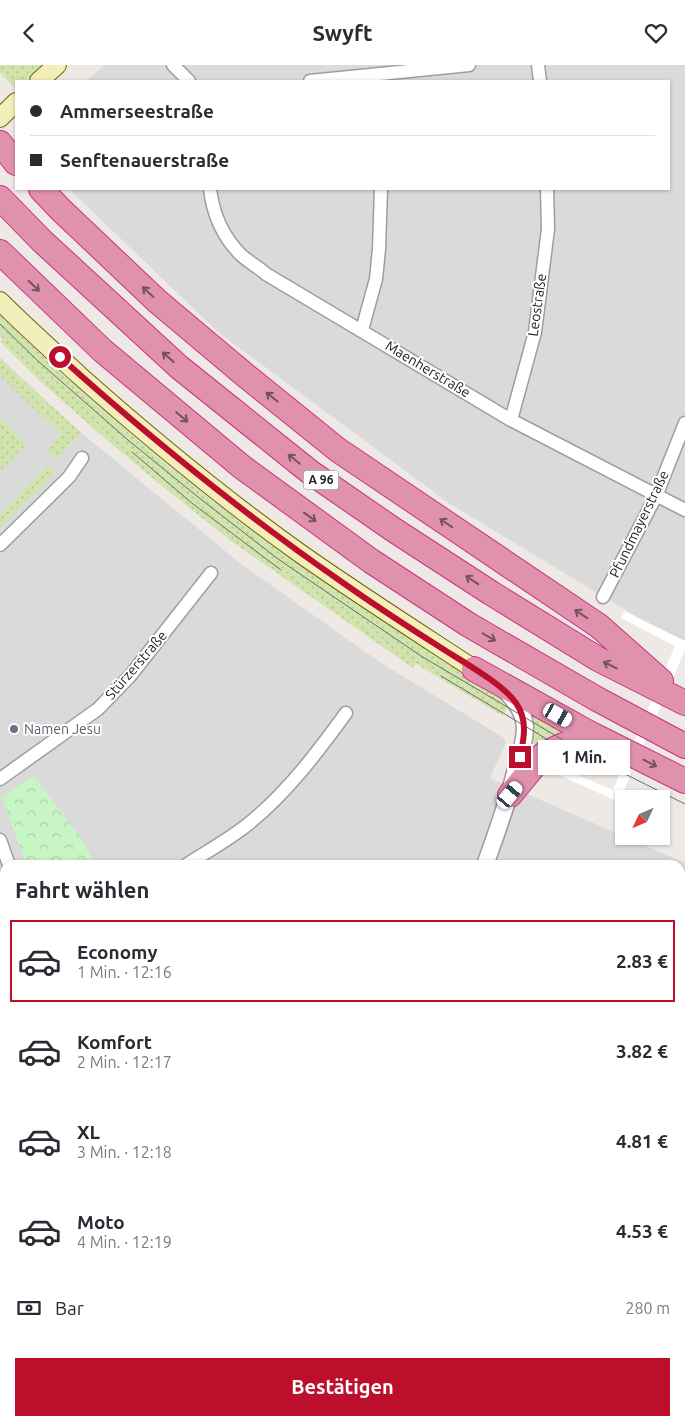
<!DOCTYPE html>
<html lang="de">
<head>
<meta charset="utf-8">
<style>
	body { margin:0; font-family:Ubuntu,sans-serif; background:#f7f7f7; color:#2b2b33; height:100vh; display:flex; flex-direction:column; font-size:19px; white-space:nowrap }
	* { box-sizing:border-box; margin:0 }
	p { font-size:16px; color:#7c7c81 }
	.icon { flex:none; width:28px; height:28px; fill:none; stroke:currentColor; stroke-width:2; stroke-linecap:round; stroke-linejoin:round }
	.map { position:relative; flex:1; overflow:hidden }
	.panel { position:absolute; left:0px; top:795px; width:685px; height:566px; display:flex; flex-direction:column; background:#fff; border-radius:15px 15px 0 0; box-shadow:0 1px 4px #0004 }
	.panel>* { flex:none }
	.top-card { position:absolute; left:15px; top:15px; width:655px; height:110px; border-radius:0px; box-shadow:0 1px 4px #0004; display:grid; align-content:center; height:110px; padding:0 15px; background:#fff }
	.needle { width:32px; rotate:226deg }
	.tools { position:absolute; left:615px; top:725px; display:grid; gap:10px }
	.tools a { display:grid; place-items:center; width:55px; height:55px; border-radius:0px; background:#fff; box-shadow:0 1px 4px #0004; font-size:25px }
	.end { position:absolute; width:22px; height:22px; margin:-11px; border:6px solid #bc0f2c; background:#fff; box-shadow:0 0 0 2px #fff }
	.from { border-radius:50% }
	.bubble { position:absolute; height:35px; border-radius:0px; background:#fff; box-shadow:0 1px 4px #0004; font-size:16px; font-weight:700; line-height:35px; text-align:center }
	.car { position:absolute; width:15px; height:30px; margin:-15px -8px; border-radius:6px; box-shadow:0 0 4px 1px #0007; background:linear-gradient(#fff 24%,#345 0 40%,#fff 0 76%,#345 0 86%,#fff 0) }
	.top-card b { display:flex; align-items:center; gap:18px; height:48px; font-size:19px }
	.top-card b+b { border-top:1px solid #e1e1e2 }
	.top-card i { width:12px; height:12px; background:#2b2b33 }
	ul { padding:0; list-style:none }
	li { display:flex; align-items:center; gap:15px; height:82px; margin:0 10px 8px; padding:0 5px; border:2px solid transparent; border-radius:0px }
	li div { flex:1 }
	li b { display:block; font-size:19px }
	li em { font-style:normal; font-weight:700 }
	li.current { border-color:#bc0f2c }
	li>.icon { width:45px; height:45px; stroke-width:1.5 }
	h2 { padding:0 15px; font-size:22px; line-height:60px }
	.pay { display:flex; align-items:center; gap:12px; height:55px; padding:0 15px; font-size:19px }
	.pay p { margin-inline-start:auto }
	.cta { display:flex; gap:10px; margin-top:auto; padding:10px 15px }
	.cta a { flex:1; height:58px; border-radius:0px; background:#bc0f2c; color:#fff; font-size:20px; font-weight:700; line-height:58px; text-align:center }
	header { display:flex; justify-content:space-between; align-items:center; height:65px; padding:0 15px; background:#fff; font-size:22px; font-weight:700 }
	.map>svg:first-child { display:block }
	.residential { fill:#dbdadb; fill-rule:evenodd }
	.education { fill:#fcf7de }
	.construction { fill:url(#construction-cross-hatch) }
	.grass { fill:url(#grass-dots) }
	.park { fill:url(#park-crowns) }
	.pier { fill:#fff }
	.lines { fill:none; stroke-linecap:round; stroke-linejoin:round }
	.minor-casing { stroke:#9e9e9e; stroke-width:15 }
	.tertiary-casing { stroke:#9e9e9e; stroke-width:19 }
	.secondary-casing { stroke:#6c660d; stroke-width:20 }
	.motorway-casing { stroke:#cc3180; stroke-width:26 }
	.minor { stroke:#fff; stroke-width:12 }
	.tertiary { stroke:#fff; stroke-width:16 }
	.secondary { stroke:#f4eebb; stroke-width:18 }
	.motorway { stroke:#e091ad; stroke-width:24 }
	.tram { stroke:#6b6b6b; stroke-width:1 }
	.oneway { stroke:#75515e }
	.route { stroke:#bc0f2c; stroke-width:6 }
	.worship-dot { fill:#6b7280; stroke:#fff; stroke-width:2 }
	.labels { text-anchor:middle; stroke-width:4; stroke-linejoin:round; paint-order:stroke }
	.shield { fill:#fff; stroke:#616161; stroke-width:1 }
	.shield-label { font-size:12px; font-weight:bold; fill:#1d1d1d }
	.street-label { font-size:14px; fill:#1d1d1d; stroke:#fff }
	.worship-label { font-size:14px; fill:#5b616d; stroke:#fff; text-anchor:start }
</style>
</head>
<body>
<header><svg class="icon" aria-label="back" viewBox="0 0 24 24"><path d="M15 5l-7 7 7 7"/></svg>Swyft<svg class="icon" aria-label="heart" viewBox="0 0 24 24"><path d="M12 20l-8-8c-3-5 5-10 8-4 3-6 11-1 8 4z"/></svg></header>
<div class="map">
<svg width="685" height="1361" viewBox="0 0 685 1361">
	<defs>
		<pattern id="construction-cross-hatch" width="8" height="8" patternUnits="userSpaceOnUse" patternTransform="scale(1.25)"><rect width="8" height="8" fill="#c2bfb0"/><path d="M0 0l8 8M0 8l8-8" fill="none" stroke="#a6a497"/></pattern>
		<pattern id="grass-dots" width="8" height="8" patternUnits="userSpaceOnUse" patternTransform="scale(1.25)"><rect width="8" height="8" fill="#d2e4ad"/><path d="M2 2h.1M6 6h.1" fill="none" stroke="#b4c394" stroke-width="1.8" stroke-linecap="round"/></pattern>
		<pattern id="park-crowns" width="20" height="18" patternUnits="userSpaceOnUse" patternTransform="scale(1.25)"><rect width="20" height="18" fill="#c8f5c4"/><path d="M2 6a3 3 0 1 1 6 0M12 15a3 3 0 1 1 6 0" fill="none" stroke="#abd2a8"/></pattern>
	</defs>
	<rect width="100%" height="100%" fill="#eee9e4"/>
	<path class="residential" d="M104,0h581v581l-235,-142 -232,-172 -149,-143h600v-108h-582z
		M0,293l79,73 161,132 138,98 126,77 2,4 -16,36 195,85v563h-685zM5,800h675v556h-675z"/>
	<path class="education" d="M680,1220h5v141h-241v-5h236z"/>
	<path class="construction" d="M451,1356h168v5h-168z"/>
	<path class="grass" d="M0,0h42l-17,16h-9v8l-16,-16z
		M0,250c97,94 201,182 312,259 61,42 125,81 188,120l9,10 -6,12 -87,-52 -3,4 -182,-127 -74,-59 -57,-48 -60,-53 -40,-39 3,-3 -3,-3z
		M0,293l47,44 34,30 -23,27 -11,-9 15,-17 -25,-21 -37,-37z
		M0,353l27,26 -27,27z
		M48,400l6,6 -2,6 -52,50v-12z
		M531,645l41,22 -27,17 -17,-9z"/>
	<path class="park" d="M34,711l51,68 10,21h-69l-24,-68z
		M680,1156l5,2v62h-5z"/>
	<path class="pier" d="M624,546l61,30v9l-66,152 -67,-30 2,-7 59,25 62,-144 -54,-28z"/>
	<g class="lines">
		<defs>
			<path id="minor" d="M173,0l16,16
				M538,0l2,16
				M310,16l159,-16
				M210,124c3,25 13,48 31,66 8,7 17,12 25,19l245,146 174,90
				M362,265l14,-51 3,-30 2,-60
				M511,355l24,-88 13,-103 -1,-40
				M0,480l69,-68 13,-19
				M603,532l53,-101 29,-73
				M0,714l98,-70 32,-33 81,-103
				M0,775l9,25
				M186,800c20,-13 42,-25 61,-40 39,-31 70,-72 99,-112
				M0,910l5,-2
				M680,957l5,2
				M0,1084l5,-2
				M124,1356v5"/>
			<path id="tertiary" d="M485,800c12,-33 24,-66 32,-100 4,-12 8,-25 8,-38 -1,-15 -10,-27 -20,-37
				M414,1356v5"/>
			<path id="secondary" d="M39,16l18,-16
				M0,53l16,-16
				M0,236c26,26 53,50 80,75 71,63 144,123 221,178 57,40 115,77 173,115"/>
			<path id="motorway" d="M0,78l16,20
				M41,124l20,21 96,91 88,74 93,75 261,176 62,55
				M0,133l42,43 137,126 131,105 84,58 97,63 107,66 87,44
				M0,187l103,99 139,116 129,94 98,64 128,74 88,47
				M474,604l117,65 94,47
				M510,730l33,-40 16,-8 32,-13"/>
		</defs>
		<use href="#minor" class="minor-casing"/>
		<use href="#tertiary" class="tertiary-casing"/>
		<use href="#secondary" class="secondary-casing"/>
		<use href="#motorway" class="motorway-casing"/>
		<use href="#minor" class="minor"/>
		<use href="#tertiary" class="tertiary"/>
		<use href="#secondary" class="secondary"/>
		<use href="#motorway" class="motorway"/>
		<path class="tram" d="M0,259l38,37 90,79 70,57 80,62 143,97 147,87 45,25 72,36
			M132,387l61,52 88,66
			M441,611l114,68"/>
	</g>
	<defs><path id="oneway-shaft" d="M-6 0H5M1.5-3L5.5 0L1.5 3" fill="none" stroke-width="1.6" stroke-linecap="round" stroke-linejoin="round" transform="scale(1.25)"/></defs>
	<g class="oneway">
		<use href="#oneway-shaft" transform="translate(34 221) rotate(44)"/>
		<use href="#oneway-shaft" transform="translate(148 227) rotate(-137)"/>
		<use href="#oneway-shaft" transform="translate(168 292) rotate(-138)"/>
		<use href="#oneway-shaft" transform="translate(272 332) rotate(-141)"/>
		<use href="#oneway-shaft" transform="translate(182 352) rotate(40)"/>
		<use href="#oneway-shaft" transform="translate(294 394) rotate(-141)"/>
		<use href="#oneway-shaft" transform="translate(310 452) rotate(36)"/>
		<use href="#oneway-shaft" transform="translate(446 458) rotate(-146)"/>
		<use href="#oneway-shaft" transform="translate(472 515) rotate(-147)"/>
		<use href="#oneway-shaft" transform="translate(581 549) rotate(-146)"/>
		<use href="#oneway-shaft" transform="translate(489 572) rotate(30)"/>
		<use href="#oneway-shaft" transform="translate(610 600) rotate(-153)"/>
		<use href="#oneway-shaft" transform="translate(650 698) rotate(27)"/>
	</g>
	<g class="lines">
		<path class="route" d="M60,292c89,80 181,155 279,223 34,24 69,47 104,69 20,13 60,35 73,54 12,17 8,36 4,54"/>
	</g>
	<circle class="worship-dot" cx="14" cy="664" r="5"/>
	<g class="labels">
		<rect class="shield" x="303.5" y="405.5" width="35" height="19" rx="4"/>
		<g class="shield-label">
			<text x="321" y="419">A 96</text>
		</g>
		<g class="street-label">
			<text transform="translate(537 240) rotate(-82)" y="5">Leostraße</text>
			<text transform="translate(428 304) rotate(31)" y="5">Maenherstraße</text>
			<text transform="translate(639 459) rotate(-64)" y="5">Pfundmayerstraße</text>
			<text transform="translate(136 600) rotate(-49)" y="5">Stürzerstraße</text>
		</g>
		<g class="worship-label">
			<text x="24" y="669">Namen Jesu</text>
		</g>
	</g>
</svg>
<div class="tools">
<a><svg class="needle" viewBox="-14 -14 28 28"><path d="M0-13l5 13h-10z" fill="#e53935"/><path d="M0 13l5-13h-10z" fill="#7c7c81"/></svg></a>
</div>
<i class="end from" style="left:60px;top:292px"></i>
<i class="end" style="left:520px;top:692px"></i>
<div class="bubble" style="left:538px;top:675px;width:92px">1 Min.</div>
<i class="car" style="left:558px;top:650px;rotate:119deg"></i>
<i class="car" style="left:510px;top:730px;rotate:40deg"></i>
<div class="top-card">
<b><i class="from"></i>Ammerseestraße</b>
<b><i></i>Senftenauerstraße</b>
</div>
<section class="panel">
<h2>Fahrt wählen</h2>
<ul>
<li class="current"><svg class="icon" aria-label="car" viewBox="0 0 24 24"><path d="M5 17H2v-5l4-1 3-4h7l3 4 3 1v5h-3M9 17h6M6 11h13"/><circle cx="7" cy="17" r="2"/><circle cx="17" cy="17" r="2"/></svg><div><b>Economy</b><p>1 Min. · 12:16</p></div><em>2.83 €</em></li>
<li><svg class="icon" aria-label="car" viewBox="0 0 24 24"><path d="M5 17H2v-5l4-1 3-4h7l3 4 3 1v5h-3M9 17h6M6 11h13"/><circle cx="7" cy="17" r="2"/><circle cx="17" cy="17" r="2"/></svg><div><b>Komfort</b><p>2 Min. · 12:17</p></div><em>3.82 €</em></li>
<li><svg class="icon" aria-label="car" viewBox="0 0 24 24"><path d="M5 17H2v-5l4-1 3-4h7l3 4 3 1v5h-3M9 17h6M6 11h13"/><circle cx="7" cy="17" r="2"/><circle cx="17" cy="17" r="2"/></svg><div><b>XL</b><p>3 Min. · 12:18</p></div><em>4.81 €</em></li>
<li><svg class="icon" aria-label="car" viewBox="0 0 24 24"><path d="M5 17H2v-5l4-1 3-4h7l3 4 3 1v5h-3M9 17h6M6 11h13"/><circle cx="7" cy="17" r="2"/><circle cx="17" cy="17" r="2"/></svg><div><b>Moto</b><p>4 Min. · 12:19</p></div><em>4.53 €</em></li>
</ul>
<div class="pay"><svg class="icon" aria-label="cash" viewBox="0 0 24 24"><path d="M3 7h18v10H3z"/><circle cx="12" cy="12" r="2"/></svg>Bar<p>280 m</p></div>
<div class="cta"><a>Bestätigen</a></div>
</section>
</div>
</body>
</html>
